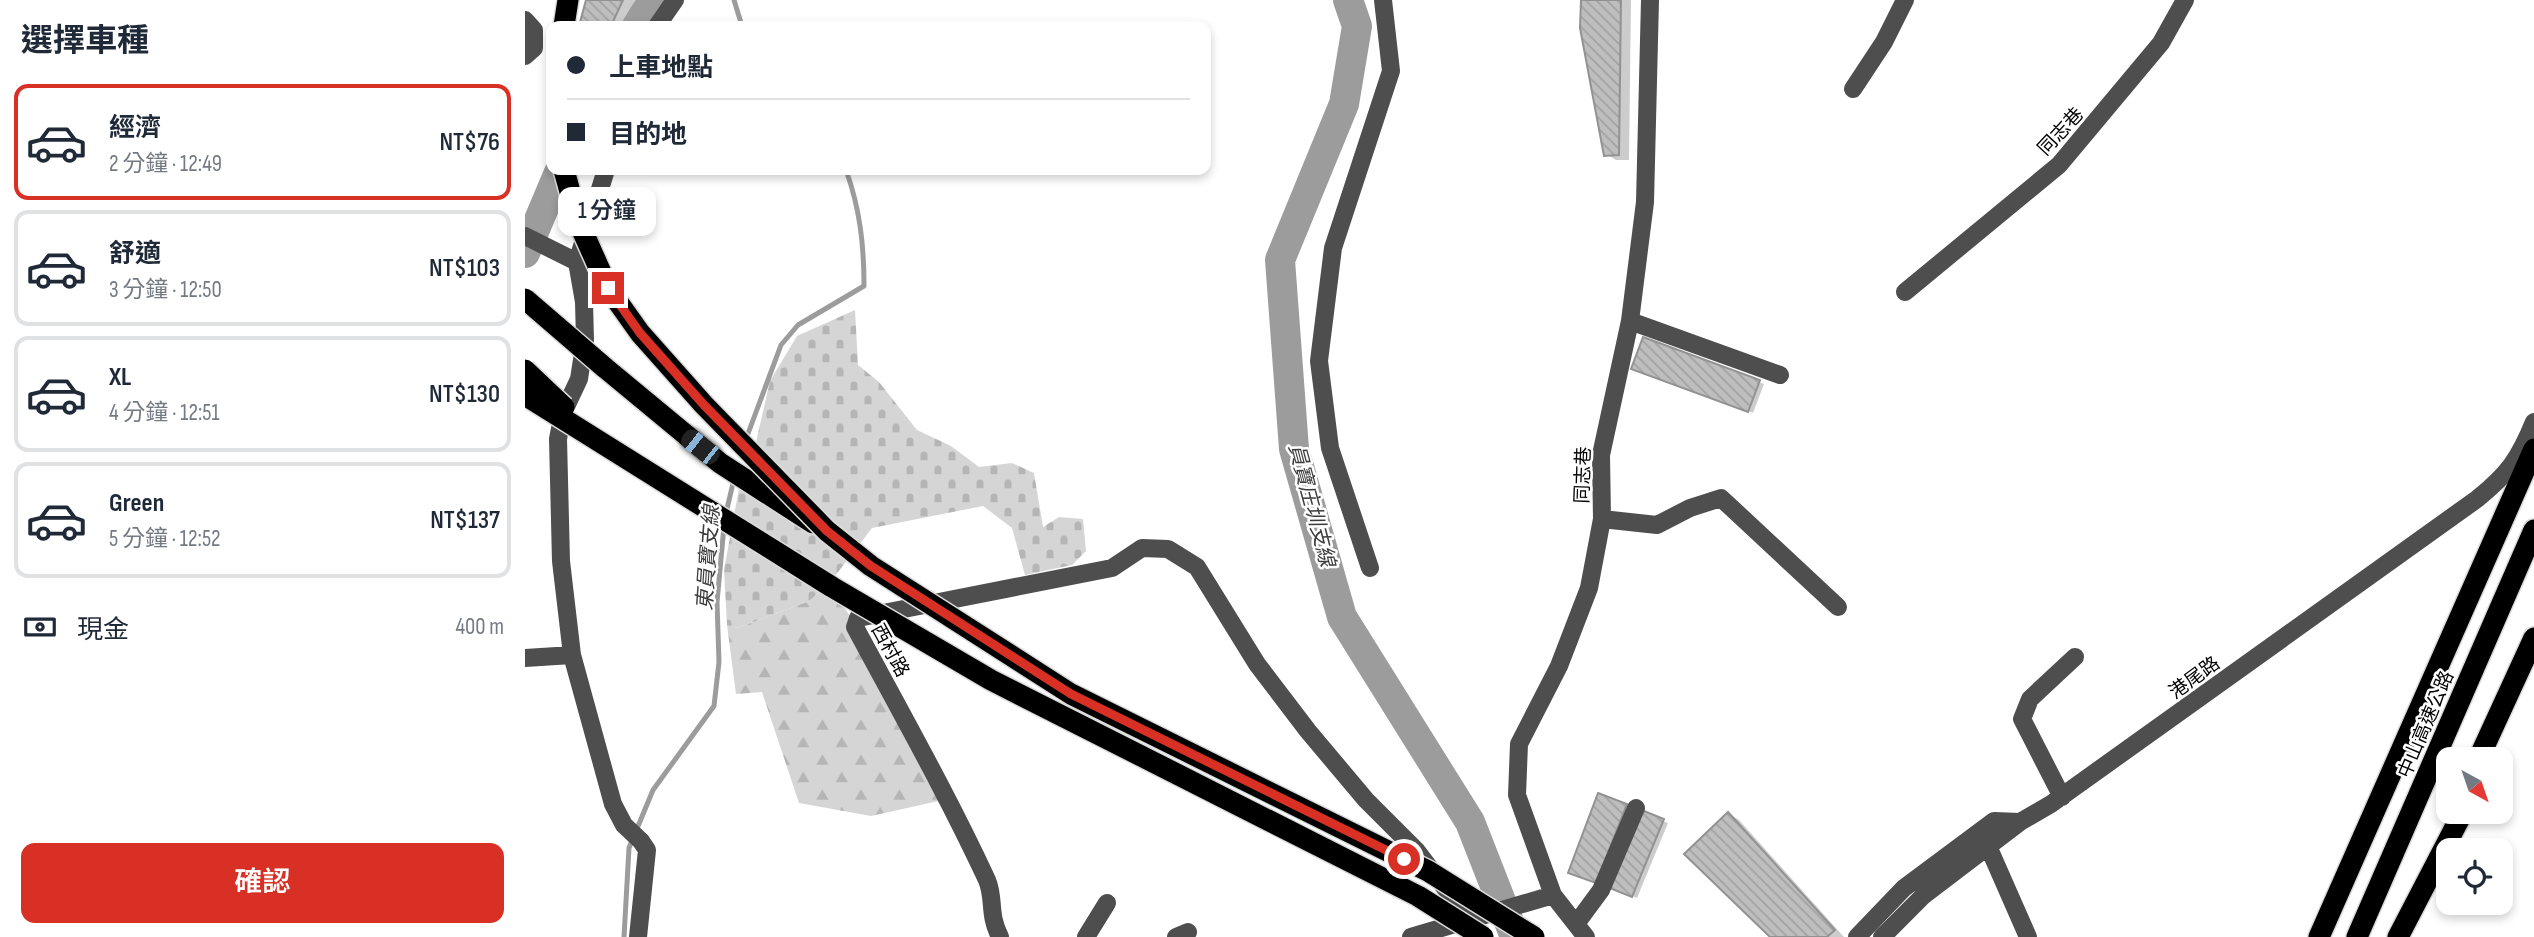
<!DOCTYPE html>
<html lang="zh-TW">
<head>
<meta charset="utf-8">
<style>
	body { margin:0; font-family:"Sofia Sans Condensed","Noto Sans TC",sans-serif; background:#f2f2f3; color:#1f2937; height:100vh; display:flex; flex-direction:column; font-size:26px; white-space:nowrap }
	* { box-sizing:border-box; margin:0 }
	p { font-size:23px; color:#747a83 }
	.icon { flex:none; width:38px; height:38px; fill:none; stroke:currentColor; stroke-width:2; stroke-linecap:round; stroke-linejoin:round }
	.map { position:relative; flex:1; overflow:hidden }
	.drawer { display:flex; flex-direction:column; background:#fff; width:525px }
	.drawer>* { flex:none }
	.guide { position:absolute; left:21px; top:21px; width:665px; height:154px; border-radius:14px; box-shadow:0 4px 10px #0003; display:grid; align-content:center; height:154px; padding:0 21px; background:#fff }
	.needle { width:46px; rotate:140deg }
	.tools { position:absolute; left:1911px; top:747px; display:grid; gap:14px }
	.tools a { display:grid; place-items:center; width:77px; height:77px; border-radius:14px; background:#fff; box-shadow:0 4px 10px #0003; font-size:35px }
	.end { position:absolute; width:32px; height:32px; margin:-16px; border:9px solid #d93025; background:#fff; box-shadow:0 0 0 4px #fff }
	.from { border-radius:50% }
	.bubble { position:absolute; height:49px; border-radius:14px; background:#fff; box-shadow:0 4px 10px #0003; font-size:23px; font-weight:600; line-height:49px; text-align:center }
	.car { position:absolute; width:21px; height:42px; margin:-21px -10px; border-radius:9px; box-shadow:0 0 5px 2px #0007; background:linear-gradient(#222 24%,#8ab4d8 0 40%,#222 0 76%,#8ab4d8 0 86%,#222 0) }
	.guide b { display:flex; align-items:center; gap:24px; height:66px; font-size:26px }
	.guide b+b { border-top:2px solid #e0e1e3 }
	.guide i { width:18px; height:18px; background:#1f2937 }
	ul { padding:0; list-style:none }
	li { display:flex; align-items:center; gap:21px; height:116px; margin:0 14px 10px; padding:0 7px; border:4px solid #e0e1e3; border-radius:14px }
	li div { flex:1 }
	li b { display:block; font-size:26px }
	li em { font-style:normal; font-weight:600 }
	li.active { border-color:#d93025 }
	li>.icon { width:63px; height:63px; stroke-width:1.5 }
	h2 { padding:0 21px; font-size:32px; line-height:84px }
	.pay { display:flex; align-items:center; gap:18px; height:77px; padding:0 21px; font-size:26px }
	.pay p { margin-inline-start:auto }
	.button { display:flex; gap:14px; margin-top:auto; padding:14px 21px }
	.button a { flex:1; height:80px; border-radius:14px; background:#d93025; color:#fff; font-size:28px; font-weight:600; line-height:80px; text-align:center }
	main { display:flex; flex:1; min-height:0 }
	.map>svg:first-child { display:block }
	.forest { fill:url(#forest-firs) }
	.cemetery { fill:url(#cemetery-stones) }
	.shadow { fill:#0003 }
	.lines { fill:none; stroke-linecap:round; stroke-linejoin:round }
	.stream { stroke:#9c9c9c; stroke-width:5 }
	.river { stroke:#9c9c9c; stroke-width:30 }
	.building { fill:url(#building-back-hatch); stroke:#929292; stroke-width:2 }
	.highway-casing { stroke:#dbdbdb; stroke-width:24 }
	.minor { stroke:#4e4e4e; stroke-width:18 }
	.highway { stroke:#000; stroke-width:21 }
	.highway-bridge-casing { stroke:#dbdbdb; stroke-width:24; stroke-linecap:butt }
	.highway-bridge { stroke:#000; stroke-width:21 }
	.route { stroke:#d93025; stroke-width:9 }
	.labels { text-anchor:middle; stroke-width:5; stroke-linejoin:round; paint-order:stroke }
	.street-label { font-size:19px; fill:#000; stroke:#fff }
	.water-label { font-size:21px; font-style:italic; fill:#3d3d3d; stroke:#fff }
</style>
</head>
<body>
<main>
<section class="drawer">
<h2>選擇車種</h2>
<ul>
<li class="active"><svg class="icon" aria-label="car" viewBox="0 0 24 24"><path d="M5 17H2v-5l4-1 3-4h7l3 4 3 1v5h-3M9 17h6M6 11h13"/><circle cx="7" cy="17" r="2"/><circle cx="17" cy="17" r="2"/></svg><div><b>經濟</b><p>2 分鐘 · 12:49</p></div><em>NT$76</em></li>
<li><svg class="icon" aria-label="car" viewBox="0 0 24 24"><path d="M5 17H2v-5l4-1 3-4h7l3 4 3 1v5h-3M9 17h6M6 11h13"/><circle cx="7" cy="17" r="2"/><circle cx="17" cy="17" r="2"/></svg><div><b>舒適</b><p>3 分鐘 · 12:50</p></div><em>NT$103</em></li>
<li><svg class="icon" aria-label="car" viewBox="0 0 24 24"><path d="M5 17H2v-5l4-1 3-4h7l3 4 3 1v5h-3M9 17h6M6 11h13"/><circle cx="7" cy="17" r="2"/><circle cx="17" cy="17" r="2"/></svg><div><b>XL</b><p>4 分鐘 · 12:51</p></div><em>NT$130</em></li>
<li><svg class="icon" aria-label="car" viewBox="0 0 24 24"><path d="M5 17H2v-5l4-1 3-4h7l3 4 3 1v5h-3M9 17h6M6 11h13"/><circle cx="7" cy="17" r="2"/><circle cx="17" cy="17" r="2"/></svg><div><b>Green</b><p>5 分鐘 · 12:52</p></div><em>NT$137</em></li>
</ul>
<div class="pay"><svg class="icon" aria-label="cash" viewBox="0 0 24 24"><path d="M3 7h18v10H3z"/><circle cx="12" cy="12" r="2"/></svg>現金<p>400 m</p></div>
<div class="button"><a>確認</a></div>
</section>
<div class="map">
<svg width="2009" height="937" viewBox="0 0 2009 937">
	<defs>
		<pattern id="forest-firs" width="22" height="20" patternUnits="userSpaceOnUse" patternTransform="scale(1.75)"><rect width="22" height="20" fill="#d5d5d5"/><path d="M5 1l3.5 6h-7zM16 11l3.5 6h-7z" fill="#b5b5b5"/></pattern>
		<pattern id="cemetery-stones" width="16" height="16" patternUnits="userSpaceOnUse" patternTransform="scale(1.75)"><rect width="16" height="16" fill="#d5d5d5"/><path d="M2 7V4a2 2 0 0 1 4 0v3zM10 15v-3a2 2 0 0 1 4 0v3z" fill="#b5b5b5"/></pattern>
		<pattern id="building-back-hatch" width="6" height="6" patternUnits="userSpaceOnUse" patternTransform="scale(1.75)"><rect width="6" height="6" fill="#bebebe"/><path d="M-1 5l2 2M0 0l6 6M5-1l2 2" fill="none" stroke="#a2a2a2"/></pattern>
	</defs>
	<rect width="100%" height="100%" fill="#fff"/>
	<path class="forest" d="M303,585l30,42 85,173 -72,16 -72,-13 -37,-111 -26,2 -9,-69 10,3 72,-27z"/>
	<path class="cemetery" d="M330,310l3,55 21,17 38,48 34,16 28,21 33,-4 22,10 9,54 16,-10 24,2 3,32 -14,14 -47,10 -13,-47 -29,-22 -111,22 -44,57 -19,16 -72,27 -10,-3 -3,-55 16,-87 14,-32 16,-70 27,-45z"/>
	<path class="shadow" d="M62,0h48l-11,26h-43z
		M1058,0h48l-2,160h-13l-10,-6z
		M1119,339l120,45 -11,29 -115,-43z
		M1204,814l10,6 105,117h-72z
		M1138,821l5,2 -31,75 -23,-9z"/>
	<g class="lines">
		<path class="stream" d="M209,0l8,26
			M221,439l35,-94 17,-20 66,-39c0,-41 -4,-77 -18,-116
			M201,513l8,-34
			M99,937l5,-89 24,-58 61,-84 5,-44 -2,-60 7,-76"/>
		<path class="river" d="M823,0l9,26 -13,78 -64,156 14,189 48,168 128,205 45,115
			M112,26l16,-26
			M0,253l35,-83"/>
	</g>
	<path class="building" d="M61,0h37l-12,26h-32z
		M1056,0h40l-2,155 -15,1 -24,-128z
		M1118,337l117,43 -12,32 -117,-43z
		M1073,793l29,11 -31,79 -28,-10z
		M1114,809l25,10 -32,78 -25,-10z
		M1203,812l107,118 -8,7h-57l-86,-83z"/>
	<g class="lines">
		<defs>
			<path id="highway" d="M39,26l4,-26
				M79,367l116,96 93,60
				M1953,760l56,-122
				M1794,937l215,-488
				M1832,937l177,-407
				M1873,937l65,-125"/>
		</defs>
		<use href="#highway" class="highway-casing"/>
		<path class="minor" d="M0,20l9,10v18l-9,8
			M132,26l18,-26
			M1328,89l31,-47 21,-42
			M81,170l-29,92 7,40 1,38 -6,39 -16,34 -5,26 3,122 11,94 41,149 11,21 17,16 6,9 -9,87
			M0,236l52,26
			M1380,292l154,-127 102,-122 24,-43
			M1105,321l150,54
			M1077,519l55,6 33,-17 31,-10 117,109
			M845,568l-40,-120 -11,-87 14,-113 58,-177 -8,-71
			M0,658l47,-3
			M1537,797l-40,-78 8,-20 45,-42
			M1463,846l40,91
			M1051,924l25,-34 35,-82
			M475,937c-12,-23 -5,-38 -13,-57 -40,-86 -87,-169 -132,-253l3,-9 254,-50 30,-20 26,1 29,18 60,97 51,67 58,69 50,50 55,72
			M561,937l21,-34
			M651,937l12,-5
			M886,937l142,-42
			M1061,937l-33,-42 -36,-100 2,-51 40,-78 30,-78 13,-69 -1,-64 29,-134 15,-119 5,-202
			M1332,937l47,-49 90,-67 26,1 31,-18 426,-305c31,-25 42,-40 57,-77
			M1357,937l42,-42 96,-73"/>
		<use href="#highway" class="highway"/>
		<defs>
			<path id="highway-bridge" d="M39,170l14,51 30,67 32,45 64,72 123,126 44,35 200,128 357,177 106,66
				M0,299l79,68
				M0,370l39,37
				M0,395l307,192 159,93 427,216 65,41"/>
		</defs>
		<use href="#highway-bridge" class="highway-bridge-casing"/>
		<use href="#highway-bridge" class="highway-bridge"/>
	</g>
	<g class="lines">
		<path class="route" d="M83,288l32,45 64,72 123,126 44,35 200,128 333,165"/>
	</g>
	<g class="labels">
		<g class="street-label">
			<text transform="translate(1535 131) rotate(-47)" y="7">同志巷</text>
			<text transform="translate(1057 475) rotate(-88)" y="7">同志巷</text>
			<text transform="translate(366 650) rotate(61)" y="7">西村路</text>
			<text transform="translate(1669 677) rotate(-36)" y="7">港尾路</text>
			<text transform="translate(1900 724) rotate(-67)" y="7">中山高速公路</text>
		</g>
		<g class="water-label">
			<text transform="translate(787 505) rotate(75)" y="7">員寶庄圳支線</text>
			<text transform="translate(183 558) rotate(-86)" y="7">東員寶支線</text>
		</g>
	</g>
</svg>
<div class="tools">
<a><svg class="needle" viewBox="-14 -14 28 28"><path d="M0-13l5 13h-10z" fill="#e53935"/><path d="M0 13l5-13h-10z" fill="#747a83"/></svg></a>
<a><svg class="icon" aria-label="locate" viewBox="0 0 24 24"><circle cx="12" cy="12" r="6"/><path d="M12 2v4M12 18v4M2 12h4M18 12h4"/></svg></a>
</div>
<i class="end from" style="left:879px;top:859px"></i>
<i class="end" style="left:83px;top:288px"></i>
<div class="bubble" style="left:33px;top:187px;width:98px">1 分鐘</div>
<i class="car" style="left:175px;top:447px;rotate:308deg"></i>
<div class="guide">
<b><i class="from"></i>上車地點</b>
<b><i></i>目的地</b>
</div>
</div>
</main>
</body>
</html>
